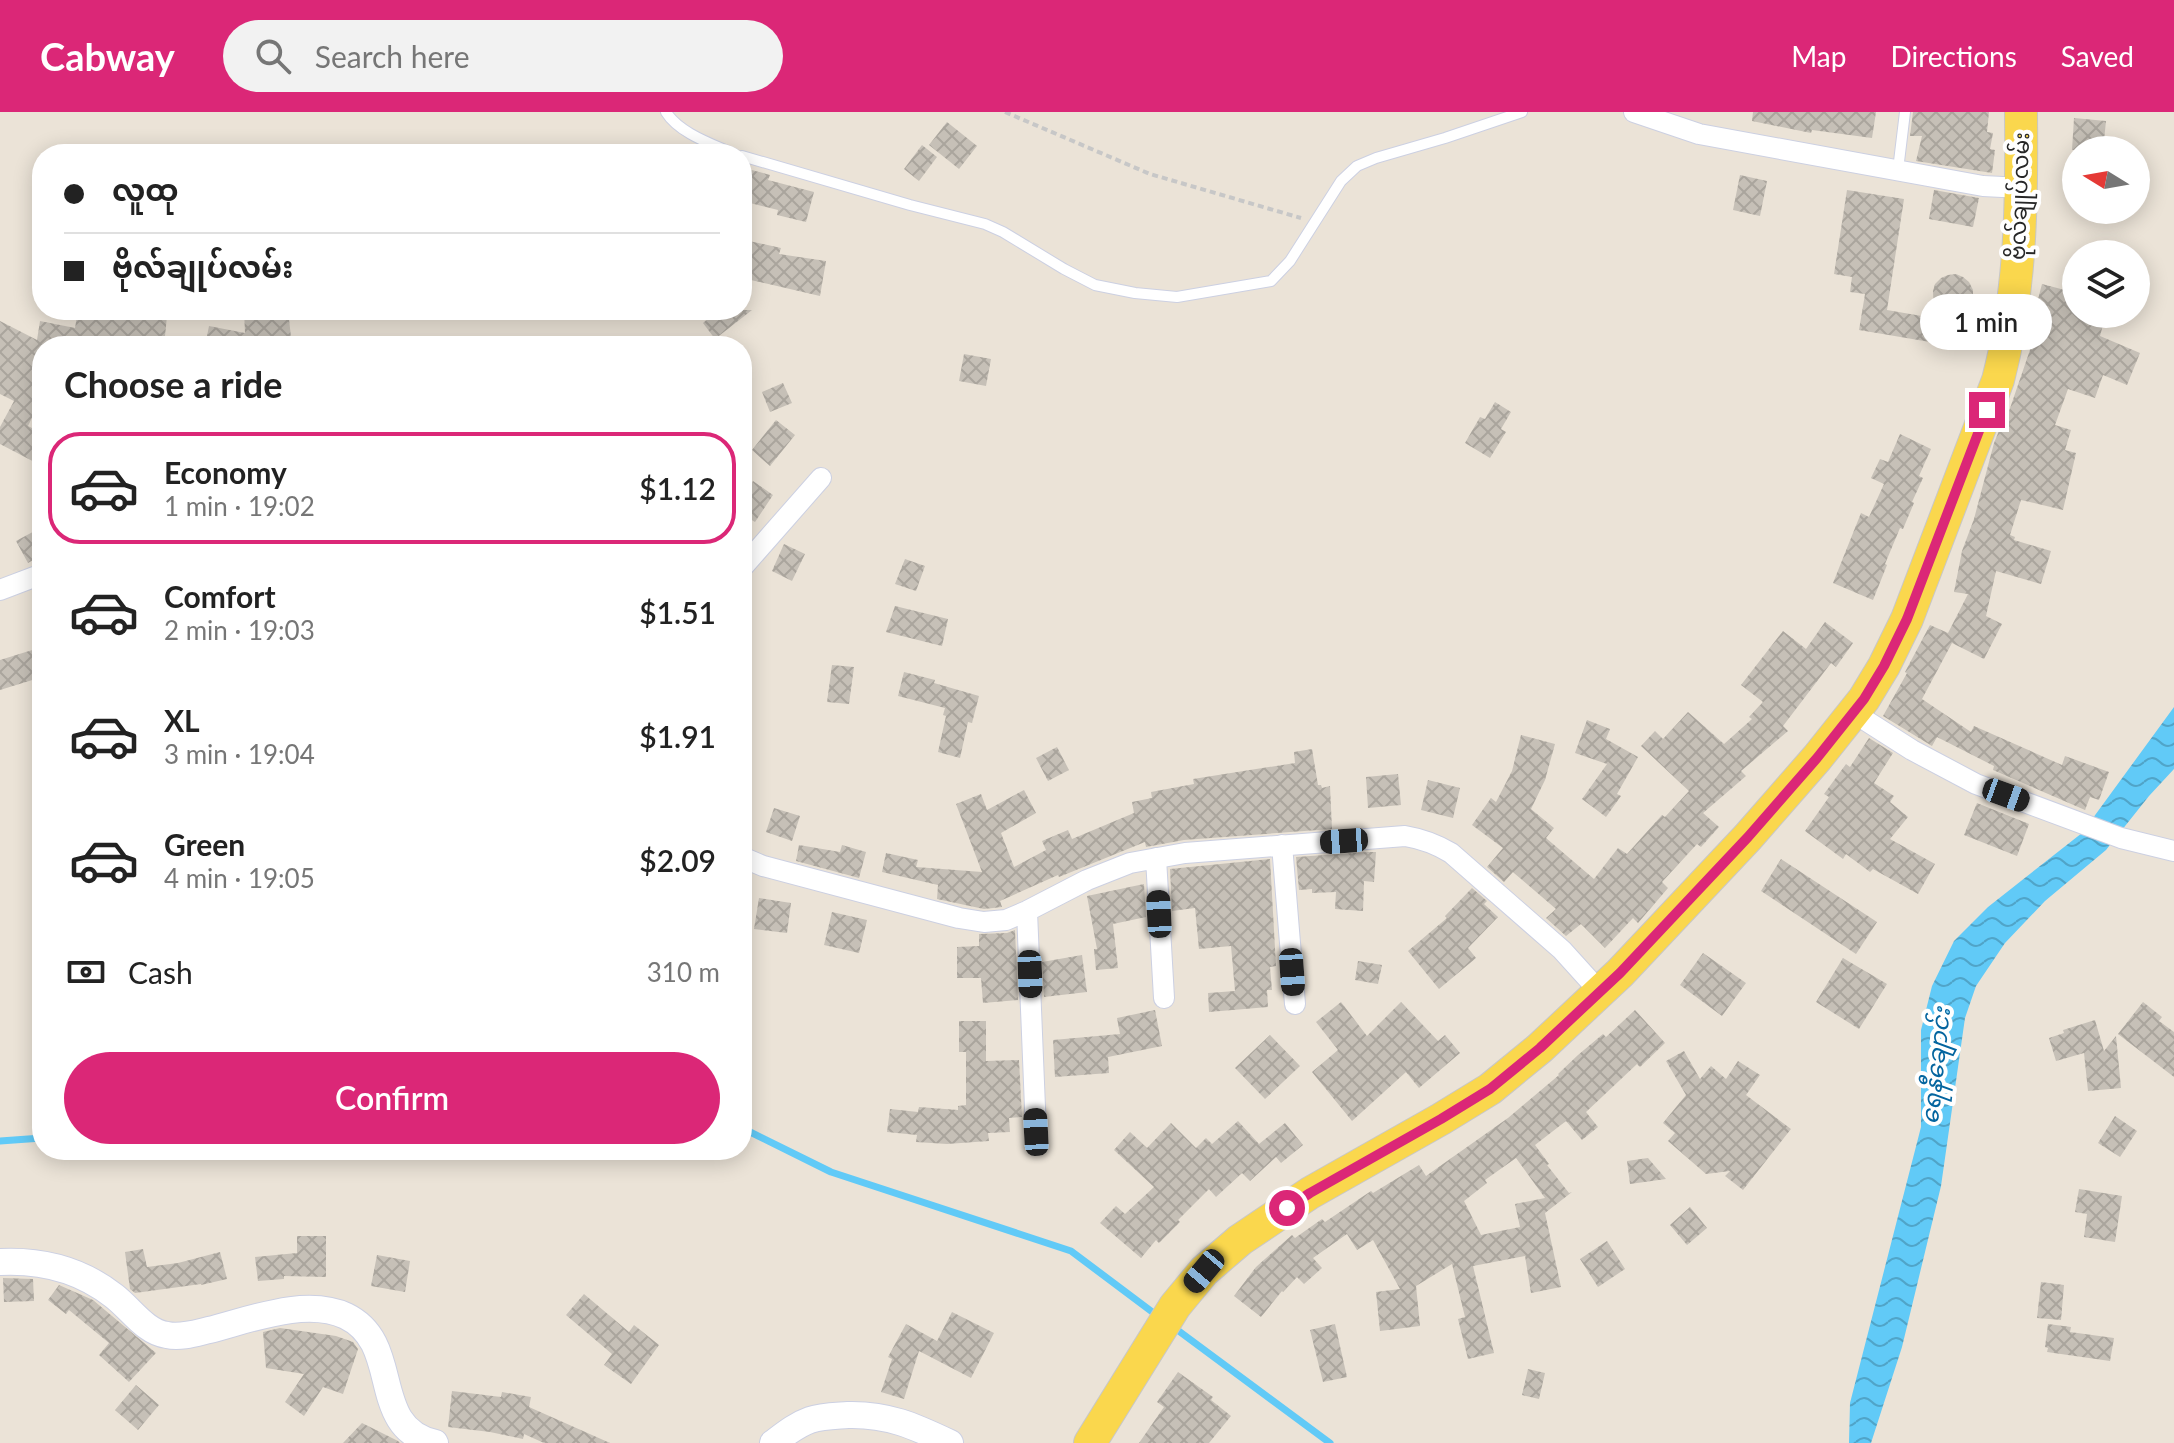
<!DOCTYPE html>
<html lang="en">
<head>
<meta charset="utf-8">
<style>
	body { margin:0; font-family:Lato,"Noto Sans Myanmar",sans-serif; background:#f2f2f2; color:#222; height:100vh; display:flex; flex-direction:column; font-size:30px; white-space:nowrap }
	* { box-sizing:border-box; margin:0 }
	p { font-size:26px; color:#767676 }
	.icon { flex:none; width:44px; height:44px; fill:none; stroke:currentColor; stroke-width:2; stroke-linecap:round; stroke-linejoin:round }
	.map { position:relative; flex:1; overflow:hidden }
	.drawer { position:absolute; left:32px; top:224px; width:720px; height:824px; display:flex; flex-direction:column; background:#fff; border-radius:32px; box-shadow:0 4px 20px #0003 }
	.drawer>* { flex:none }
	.hud { position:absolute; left:32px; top:32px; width:720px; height:176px; border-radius:32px; box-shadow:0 4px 20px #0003; display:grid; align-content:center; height:176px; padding:0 32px; background:#fff }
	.needle { width:52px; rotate:281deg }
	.controls { position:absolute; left:2062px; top:24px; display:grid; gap:16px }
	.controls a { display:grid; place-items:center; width:88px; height:88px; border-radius:50%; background:#fff; box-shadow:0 4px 20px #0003; font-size:40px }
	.end { position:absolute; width:36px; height:36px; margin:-18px; border:10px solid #db2777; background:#fff; box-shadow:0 0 0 4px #fff }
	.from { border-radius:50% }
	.bubble { position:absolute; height:56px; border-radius:28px; background:#fff; box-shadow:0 4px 20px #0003; font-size:26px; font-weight:600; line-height:56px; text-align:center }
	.car { position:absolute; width:24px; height:48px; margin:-24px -12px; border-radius:10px; box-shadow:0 0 6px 2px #0007; background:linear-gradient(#222 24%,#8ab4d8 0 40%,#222 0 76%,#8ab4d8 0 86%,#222 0) }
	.hud b { display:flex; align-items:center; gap:28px; height:76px; font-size:30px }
	.hud b+b { border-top:2px solid #e0e0e0 }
	.hud i { width:20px; height:20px; background:#222 }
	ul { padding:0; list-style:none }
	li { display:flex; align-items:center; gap:24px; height:112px; margin:0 16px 12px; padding:0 16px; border:4px solid transparent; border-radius:32px }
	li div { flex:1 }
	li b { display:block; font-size:30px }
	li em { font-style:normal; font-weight:600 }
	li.active { border-color:#db2777 }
	li>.icon { width:72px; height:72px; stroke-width:1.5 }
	h2 { padding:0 32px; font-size:36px; line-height:96px }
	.pay { display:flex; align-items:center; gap:20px; height:88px; padding:0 32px; font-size:30px }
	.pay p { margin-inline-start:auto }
	.action { display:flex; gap:16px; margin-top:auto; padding:16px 32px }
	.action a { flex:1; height:92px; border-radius:48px; background:#db2777; color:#fff; font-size:32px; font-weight:600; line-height:92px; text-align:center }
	header { display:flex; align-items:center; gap:48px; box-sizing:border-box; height:112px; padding:0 40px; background:#db2777; color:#fff }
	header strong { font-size:38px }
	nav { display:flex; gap:44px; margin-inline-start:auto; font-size:28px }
	.search { width:560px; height:72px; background:#f2f2f2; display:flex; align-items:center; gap:20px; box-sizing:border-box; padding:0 28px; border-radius:44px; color:#767676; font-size:30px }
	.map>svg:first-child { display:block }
	.water { fill:url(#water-waves) }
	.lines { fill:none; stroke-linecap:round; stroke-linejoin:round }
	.stream { stroke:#61caf7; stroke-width:7 }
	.building { fill:url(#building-cross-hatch); fill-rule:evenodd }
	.service-casing { stroke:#ccd0e2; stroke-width:12 }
	.minor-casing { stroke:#ccd0e2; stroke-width:22 }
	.tertiary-casing { stroke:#ccd0e2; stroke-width:28 }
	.primary-casing { stroke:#c7c7c7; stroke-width:34 }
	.path { stroke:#c7c7c7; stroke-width:4; stroke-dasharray:6 4; stroke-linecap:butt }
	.service { stroke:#fff; stroke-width:10 }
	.minor { stroke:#fff; stroke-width:20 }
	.tertiary { stroke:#fff; stroke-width:26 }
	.primary { stroke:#fad74d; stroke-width:32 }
	.route { stroke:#db2777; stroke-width:10 }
	.labels { text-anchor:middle; stroke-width:8; stroke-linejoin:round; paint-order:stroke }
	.street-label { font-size:22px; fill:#272727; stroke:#fff }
	.water-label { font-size:24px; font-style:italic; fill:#04659f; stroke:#fff }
</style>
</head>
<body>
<header>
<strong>Cabway</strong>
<div class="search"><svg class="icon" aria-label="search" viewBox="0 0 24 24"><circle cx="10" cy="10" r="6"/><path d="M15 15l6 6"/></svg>Search here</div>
<nav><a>Map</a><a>Directions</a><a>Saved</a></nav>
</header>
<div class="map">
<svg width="2174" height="1331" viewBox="0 0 2174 1331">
	<defs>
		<pattern id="water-waves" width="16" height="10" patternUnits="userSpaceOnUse" patternTransform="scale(2)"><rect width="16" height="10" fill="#61caf7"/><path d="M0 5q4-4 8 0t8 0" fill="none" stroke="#50a4c8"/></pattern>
		<pattern id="building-cross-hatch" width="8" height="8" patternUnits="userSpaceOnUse" patternTransform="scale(2)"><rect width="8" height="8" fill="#c6c0b7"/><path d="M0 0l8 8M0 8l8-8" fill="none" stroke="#aaa59d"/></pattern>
	</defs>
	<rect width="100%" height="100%" fill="#ebe3d7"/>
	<path class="water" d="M2174,595v62l-25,27 -43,54 -61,51 -40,42 -29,43 -11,32 -24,168 -39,161 -31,96h-22l1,-40 71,-276v-97l11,-44 22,-45 34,-34 94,-74z"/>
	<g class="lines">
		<path class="stream" d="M742,1016l89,44 240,79 88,66
			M0,1029l42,-3
			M1172,1214l158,117"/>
	</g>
	<path class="building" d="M1753,0h123l-4,26 -60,-8 -1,3 -59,-12z
		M1913,0h76l-2,20 6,1 -3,16 5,1 -3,23 -76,-12 6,-25h-12z
		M2074,6l32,3 -3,29h-31z
		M947,10l30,24 -18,23 -30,-24z
		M922,33l15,12 -18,24 -15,-12z
		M748,57l22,6 -2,5 46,12 -8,30 -29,-7 1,-5 -36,-9v-9z
		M1740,63l27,6 -7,35 -27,-6z
		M1847,78l57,9 -17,111 52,9 -3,24 -77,-13 6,-36 -15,-2 2,-15 -18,-3z
		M1934,78l45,8 -6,29 -44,-8z
		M749,129l32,7 -2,6 47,7 -6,35 -78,-18z
		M1956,162l7,3 6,5 4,8v8l-3,7 -12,9 -24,2 -1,-25 2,-7 6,-6 7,-3z
		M2042,172l34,9v21h30l-6,22 40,17 -13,32 -24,-10 -8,23 -27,-9 -13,36 16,5 -6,20 11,3 -13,57 -42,-10 -11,35 5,2 -1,3 37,11 -10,33 -45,-13 -10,45 16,8 -18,35 -32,-16 -30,56 49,33 3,-6 88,39 3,-9 44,16 -10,28 -9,-3 -5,13 -92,-40 1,-4 -57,-29 -5,9 -49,-30 24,-43 -2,-1 25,-47 18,8 20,-39 -14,-2 8,-41 12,-32 20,-76 11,-27 2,1 25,-73 -2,-1 10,-39 -3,-1z
		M78,198h47v2l42,4 -3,30h-122v51l-14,29 14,7v33l-42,-22v-17l14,-26 -14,-7v-73l37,19 3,-19 35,7z
		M244,198h44l4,36h-87l4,-20 36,7z
		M718,198h34l-37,29 -12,-16z
		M964,242l27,5 -5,27 -27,-5z
		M783,271l9,20 -22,9 -8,-20z
		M1495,290l16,10 -10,17 5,3 -16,26 -25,-15 15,-26 5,2z
		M776,308l19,15 -25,31 -18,-16z
		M1900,322l31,15 -12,27 4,2 -11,24 2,1 -11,26 -3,-1 -15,36 2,1 -14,35 -40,-17 28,-70 8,4 15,-33 -13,-6 9,-19 8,3z
		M753,369l20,14 -18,27 -13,-8v-16z
		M42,415v28l-14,8 -12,-22z
		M784,432l21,10 -13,27 -20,-10z
		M905,447l20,7 -9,25 -21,-7z
		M895,494l53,13 -6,27 -56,-14z
		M1825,510l28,21 -17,24 -5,-4 -48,63 5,5 -47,40 5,5 -43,37 16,14 -18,20 -4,-3 -35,38 6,6 -30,35 -5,-5 -28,30 -24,-24 -15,12 -20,-18 10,-9 -43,-37 -9,10 -17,-15 16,-19 -31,-23 19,-27 5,4 16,-31 9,-36 34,9 -10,36 -14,29 23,19 -8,10 48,41 24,-31 9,6 35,-39 3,2 24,-26 -48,-45 14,-15 8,8 25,-27 36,32 28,-25 -3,-2 14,-15 -22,-17 42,-54 23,18z
		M42,535v30l-42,13v-30z
		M832,553l22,2 -5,37 -22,-2z
		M904,560l31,8 -1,3 45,13 -7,27 -4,-1 -8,36 -22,-6 8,-36 -3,-1 2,-7 -47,-12z
		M1587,608l23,9 -4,10 32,18 -21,37 4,2 -15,21 -24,-18 25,-35 -32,-11z
		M1869,626l24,15 -19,30 20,13 -4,6 18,15 -18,22 45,25 -17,30 -45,-25 -3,3 -24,-18 -3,5 -38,-28 24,-34 -5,-3 22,-30 4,3z
		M1057,635l12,23 -21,11 -12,-23z
		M1312,637l6,36h3l1,3 8,-2 2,43 -148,11 -38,7 -1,-5 -86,35 -1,-2 -58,26 2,6 -18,2 -47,-10 1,-14 -56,-13 4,-19 32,7 -2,7 66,5 -26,-68 25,-10 6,16 37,-20 12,23 -35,20 13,34 32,-17 -4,-9 26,-11 4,9 62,-26 -2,-11 20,-4 -1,-6 43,-8 -1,-5 102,-16 -1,-11z
		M1398,662l3,31 -33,3 -2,-31z
		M1428,668l32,8 -7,30 -32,-8z
		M1977,691l52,21 -12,32 -53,-21z
		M774,696l26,8 -8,25 -26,-9z
		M799,733l41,7 2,-7 24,7 -7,26 -63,-17z
		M1368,740h8l-2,30 -10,-1 -1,30 -28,-2 1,-17 -24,1v-4l-13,1 -3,-33z
		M1270,747l6,107 -6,1 2,23h-5l1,17 -59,5 -1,-19 27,-2 -4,-45 -32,3 -4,-41 -23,3 -2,-42z
		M1781,747l96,63 -21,32 -95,-63z
		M1144,772l2,33 -33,7 5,44 -22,2 -2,-21h3l-10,-53z
		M1472,776l15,13 -3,3 14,13 -30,31 8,10 -37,31 -31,-38 39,-33 -2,-2z
		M759,786l32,5 -4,30 -33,-4z
		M832,800l35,8 -8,33 -35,-8z
		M1015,818l3,70 -35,3 -2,-25h-24v-31l22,-1v-12l28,-1z
		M1703,841l43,30 -24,33 -42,-31z
		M1082,843l5,37 -43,5 -2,-35z
		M1843,846l44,26 -28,45 -43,-27z
		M1358,849l24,4 -4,19 -23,-4z
		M1341,890l26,34 34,-34 37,39 7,-6 15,18 -41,35 -13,-16 -54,49 -40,-49 26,-22 -22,-28z
		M2143,890l19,15 -3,4 15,11v45l-56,-43z
		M1155,898l7,36 -54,11 1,16 -54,4 -2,-37 67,-6 -3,-16z
		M1635,898l30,33 -25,24 -3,-3 -51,48 12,15 -16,13 -16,-19 -31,24 14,19 -2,1 22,28 3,-1 -27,21 16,74 -30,6 -6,-37 -52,10 21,87 -26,6 -10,-40 7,-2 -13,-53 -36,22 4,40 -40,5 -4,-39 24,-3 -27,-49 -16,10 -10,-16 -34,24 9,10 -18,16 -7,-7 -14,15 -1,-1 -21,26 -27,-21 22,-29 36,-32 3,3 27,-19 3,3 46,-31 2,2 46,-28 7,11 82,-58 51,-43 -1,-1 20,-19 25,-21 3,3zM1516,1046l29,40 -30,6 5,23 -39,8 -17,-34 23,-18 -2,-3z
		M2095,908l9,31 12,-15 5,52 -33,3 -4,-38 -28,8 -7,-23 15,-5 -1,-3z
		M959,909h27v40l33,-1 3,57 -13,1 1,14 -22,1 1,8 -42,3 -31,-2 1,-7 -30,-3 3,-23 28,3 1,-5 39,3v-4l8,-1v-53h-7z
		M1270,923l30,31 -35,33 -30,-31z
		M1684,939l16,28 11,-13 15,13 12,-18 22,14 -14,20 45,34 -48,61 -18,-14 5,-5 -24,3 -38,-33 7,-8 -12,-10 23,-28 -20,-34z
		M2115,1004l22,15 -17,26 -22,-14z
		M1238,1009l21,23 26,-21 18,22 -22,18 -5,-6 -26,24 -8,-8 -26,24 -7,-8 -31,31 2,2 -21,21 -3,-3 -15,18 -41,-35 16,-17 9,8 29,-27 -40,-37 16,-18 17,16 24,-25 25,25 10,-10 6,6z
		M1648,1046l18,21 -36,5 -3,-23z
		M2079,1077l43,7 -7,46 -31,-5 3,-23 -12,-2z
		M1690,1095l17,21 -20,17 -17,-20z
		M297,1124h29v41l-42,-1v3l-26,2 -3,-24 42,-4z
		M1607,1129l18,28 -27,18 -18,-28z
		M143,1137l4,18 31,-4 42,-11 7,27 -26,6v-1l-66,9 -5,-4 -5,-37z
		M377,1143l33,6 -5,31 -34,-6z
		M3,1166l30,1 1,22 -30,1z
		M2041,1170l23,3 -3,35 -24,-2z
		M59,1173l34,15 63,53 -27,29 -30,-27 10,-12 -40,-33 -3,4 -18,-14z
		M584,1182l45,38 5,-7 25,20 -28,39 -27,-19 8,-11 -46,-39z
		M952,1200l42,21 -23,45 -52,-27 -15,48 -23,-7 11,-33 -4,-2 18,-33 31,17z
		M1335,1212l12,53 -24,5 -13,-52z
		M2048,1212l23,3 -1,5 44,6 -4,23 -63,-9 1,-4 -3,-1z
		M280,1216l56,8 17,6 5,7 -15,45 -20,-7 -19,29 -19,-14 19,-28 -38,-6 -3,-36z
		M1528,1257l17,4 -6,26 -17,-4z
		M1178,1260l35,25 -2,3 20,16 -22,27h-70l25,-36 -7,-5z
		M136,1273l23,20 -21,25 -23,-20z
		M452,1279l49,6 1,-5 29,5 -2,10 81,36h-66l-20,-9 -1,5 -33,-7 -42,-5z
		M362,1311l36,18 2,2h-57z"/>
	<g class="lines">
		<defs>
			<path id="service" d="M666,0c13,21 46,32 68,42
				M742,44l168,49 75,19 18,8 61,37 31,16 40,8 42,4 94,-16 19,-20 51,-80 16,-15 19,-8 69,-20 77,-26
				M1898,58l7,-58"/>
			<path id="minor" d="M1634,0l65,22 284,52 39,2
				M742,456l79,-90
				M0,478l42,-16
				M1854,601l58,37 64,34 145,54 53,13
				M1282,733l13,159
				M742,745l21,9 196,52 25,4 22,-2 21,-9 60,-31 43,-17 55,-10 220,-17c18,3 31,8 46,17l111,97 38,42
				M1156,746l8,140
				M1027,799l9,221"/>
			<path id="tertiary" d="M0,1150c41,-2 81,8 114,34 17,13 31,36 53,39 14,3 29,-2 42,-5 40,-10 97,-33 137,-14 58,28 21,111 89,127
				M773,1331c12,-9 23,-18 37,-23 12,-4 25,-4 38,-5 40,-1 66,11 102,28"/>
			<path id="primary" d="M1090,1331l85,-137 29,-35 36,-31 70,-47 131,-74 49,-30 50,-41 80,-75 128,-136 69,-79 47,-59 20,-33 23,-47 91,-239c23,-88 24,-178 23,-268"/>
		</defs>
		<use href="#service" class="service-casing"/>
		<use href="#minor" class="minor-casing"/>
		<use href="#tertiary" class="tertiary-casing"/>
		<use href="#primary" class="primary-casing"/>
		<path class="path" d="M1005,0l145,62 151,44"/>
		<use href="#service" class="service"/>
		<use href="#minor" class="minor"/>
		<use href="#tertiary" class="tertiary"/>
		<use href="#primary" class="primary"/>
	</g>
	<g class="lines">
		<path class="route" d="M1287,1096l23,-15 131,-74 49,-30 50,-41 80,-75 128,-136 69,-79 47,-59 20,-33 23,-47 80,-209"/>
	</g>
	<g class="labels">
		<g class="street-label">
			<text transform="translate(2019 84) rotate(-88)" y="8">ဗိုလ်‌ချုပ်‌လမ်း</text>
		</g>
		<g class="water-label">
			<text transform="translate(1936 954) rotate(-84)" y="8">ရေနီချောင်း</text>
		</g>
	</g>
</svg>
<div class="controls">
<a><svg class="needle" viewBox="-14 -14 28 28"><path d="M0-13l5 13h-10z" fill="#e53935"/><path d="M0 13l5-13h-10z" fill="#767676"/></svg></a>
<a><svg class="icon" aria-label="layers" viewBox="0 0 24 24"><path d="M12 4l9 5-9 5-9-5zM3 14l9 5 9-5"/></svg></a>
</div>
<i class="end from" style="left:1287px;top:1096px"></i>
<i class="end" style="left:1987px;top:298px"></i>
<div class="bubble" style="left:1920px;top:182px;width:132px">1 min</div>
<i class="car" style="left:2006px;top:683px;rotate:110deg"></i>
<i class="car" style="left:1344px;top:729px;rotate:266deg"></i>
<i class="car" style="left:1159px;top:802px;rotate:357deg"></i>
<i class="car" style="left:1292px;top:860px;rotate:176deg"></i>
<i class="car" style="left:1030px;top:862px;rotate:178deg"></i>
<i class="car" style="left:1036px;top:1020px;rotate:357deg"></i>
<i class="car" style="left:1204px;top:1159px;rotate:220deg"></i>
<div class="hud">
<b><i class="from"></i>လူထု</b>
<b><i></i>ဗိုလ်‌ချုပ်‌လမ်း</b>
</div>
<section class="drawer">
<h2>Choose a ride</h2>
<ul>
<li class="active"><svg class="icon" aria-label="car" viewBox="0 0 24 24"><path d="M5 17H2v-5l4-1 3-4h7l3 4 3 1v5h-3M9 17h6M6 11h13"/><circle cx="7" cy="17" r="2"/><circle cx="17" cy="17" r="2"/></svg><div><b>Economy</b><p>1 min · 19:02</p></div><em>$1.12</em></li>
<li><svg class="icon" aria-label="car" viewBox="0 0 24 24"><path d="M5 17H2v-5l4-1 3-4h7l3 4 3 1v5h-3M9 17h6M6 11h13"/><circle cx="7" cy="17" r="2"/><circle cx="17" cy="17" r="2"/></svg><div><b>Comfort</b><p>2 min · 19:03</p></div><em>$1.51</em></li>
<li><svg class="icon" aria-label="car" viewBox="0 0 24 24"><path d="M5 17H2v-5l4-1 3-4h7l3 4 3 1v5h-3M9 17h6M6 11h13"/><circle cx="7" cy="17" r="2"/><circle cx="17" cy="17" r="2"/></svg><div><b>XL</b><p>3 min · 19:04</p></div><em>$1.91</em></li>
<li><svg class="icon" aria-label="car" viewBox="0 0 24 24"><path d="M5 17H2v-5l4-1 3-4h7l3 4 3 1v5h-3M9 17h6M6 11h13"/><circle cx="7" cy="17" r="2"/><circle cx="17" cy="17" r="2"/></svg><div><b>Green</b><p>4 min · 19:05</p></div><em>$2.09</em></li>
</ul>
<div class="pay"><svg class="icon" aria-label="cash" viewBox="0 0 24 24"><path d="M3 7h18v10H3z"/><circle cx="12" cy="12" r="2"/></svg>Cash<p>310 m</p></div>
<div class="action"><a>Confirm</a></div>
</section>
</div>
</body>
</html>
